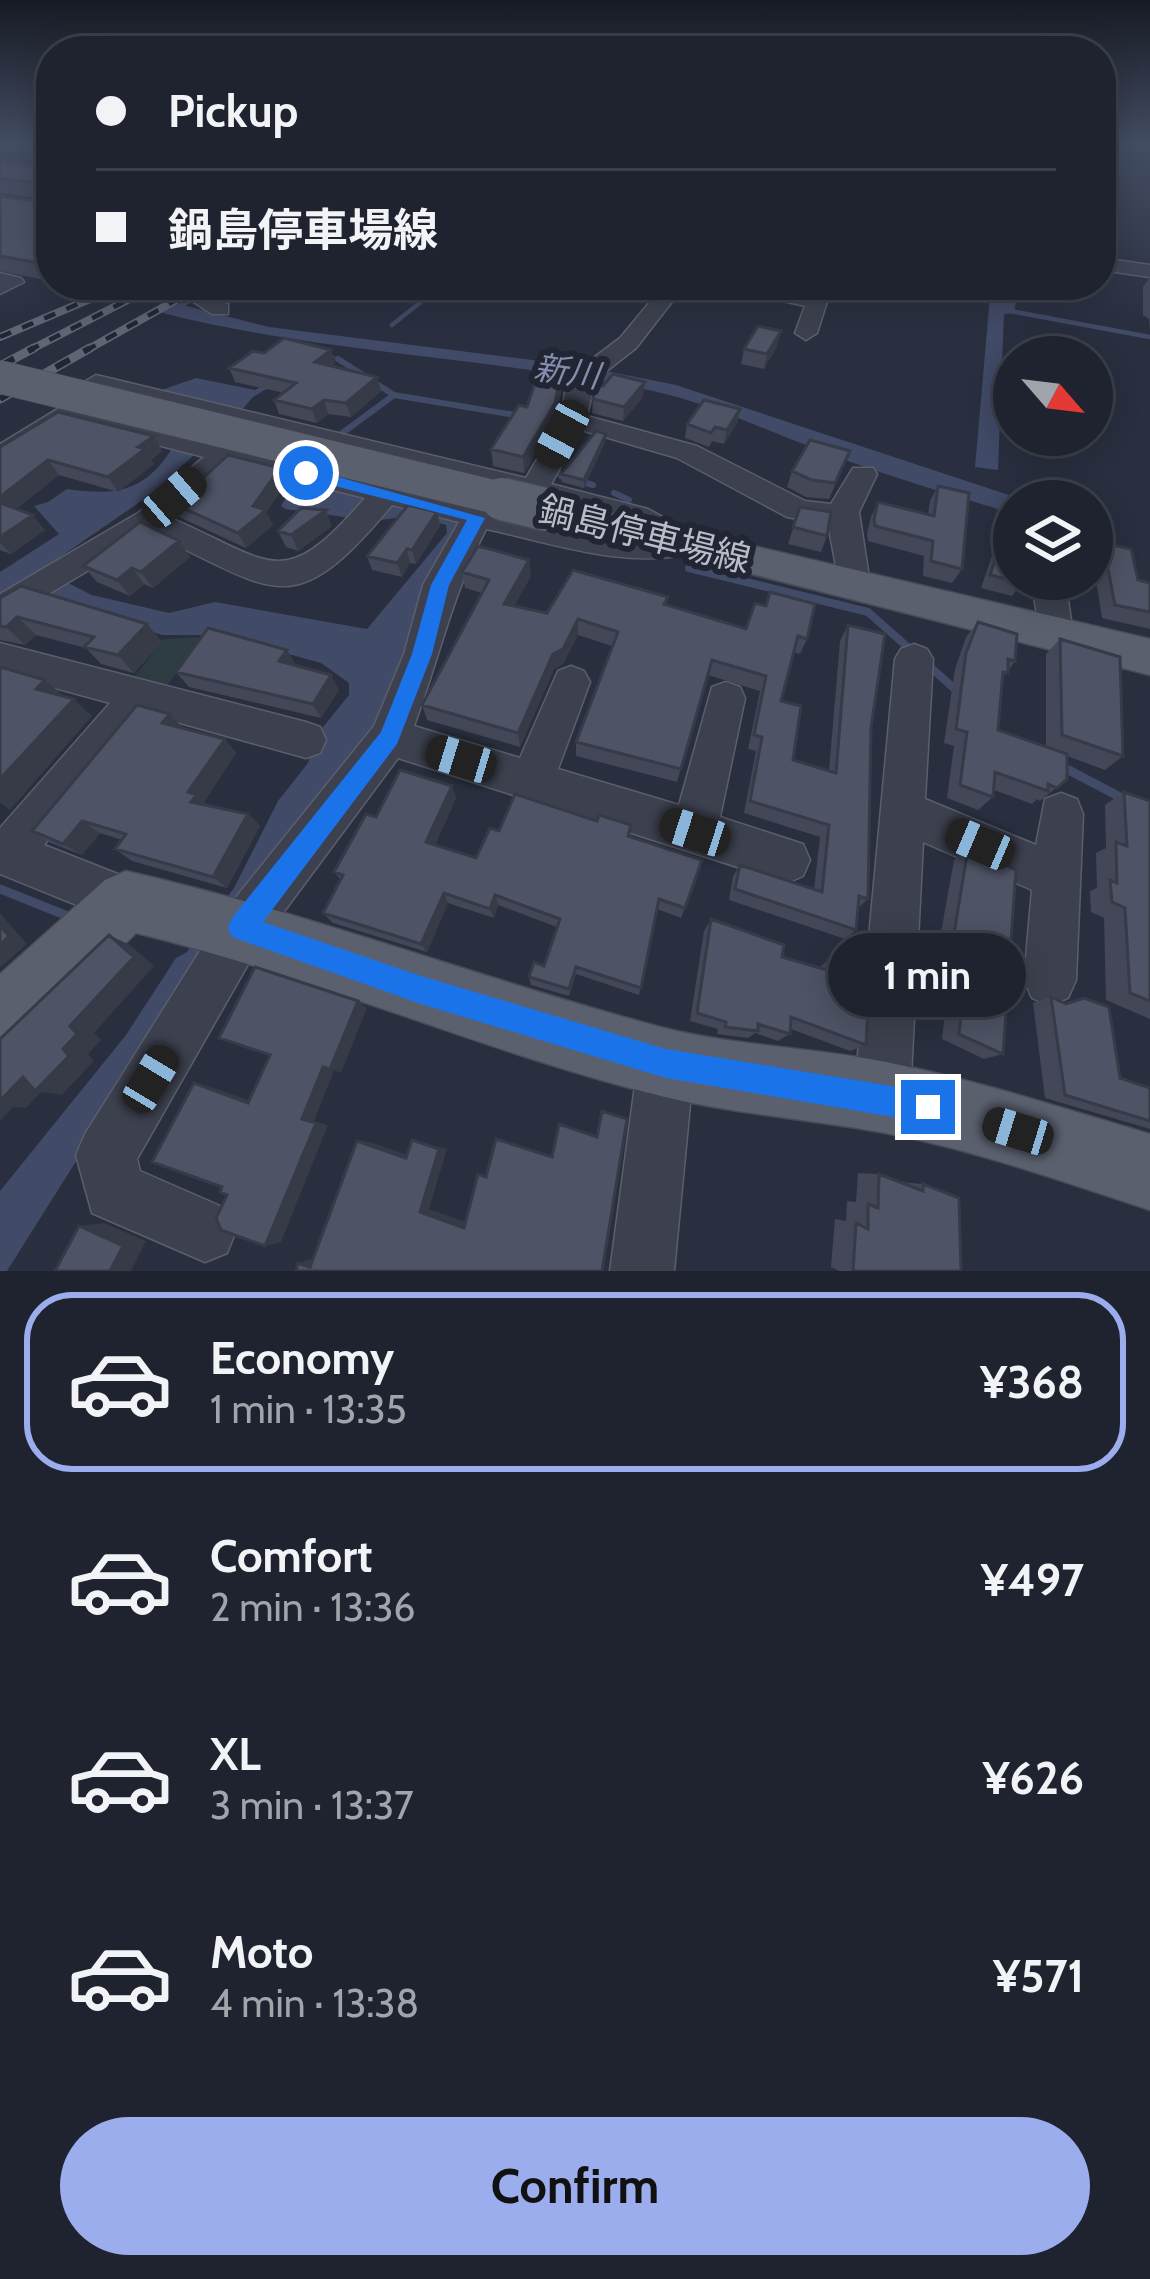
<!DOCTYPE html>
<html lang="en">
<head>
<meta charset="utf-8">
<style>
	body { margin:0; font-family:Cabin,"Noto Sans JP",sans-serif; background:#2c2f3b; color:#f1f3f6; height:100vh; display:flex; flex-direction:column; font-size:45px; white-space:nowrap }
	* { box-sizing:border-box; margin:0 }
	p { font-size:39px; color:#a1a4aa }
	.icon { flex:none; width:66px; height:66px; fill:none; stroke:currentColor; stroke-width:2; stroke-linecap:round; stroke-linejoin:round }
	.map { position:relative; height:1271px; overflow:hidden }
	.panel { display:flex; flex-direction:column; background:#1f232f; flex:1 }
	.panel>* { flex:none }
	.guide { position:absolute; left:36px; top:36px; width:1080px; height:264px; border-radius:48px; box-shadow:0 6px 30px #0003,0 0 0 3px #3c404b; display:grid; align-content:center; height:264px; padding:0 60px; background:#1f232f }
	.needle { width:78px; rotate:118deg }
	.controls { position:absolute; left:993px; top:336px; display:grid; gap:24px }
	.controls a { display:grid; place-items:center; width:120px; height:120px; border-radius:50%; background:#1f232f; box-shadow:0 6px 30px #0003,0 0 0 3px #3c404b; font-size:60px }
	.end { position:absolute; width:54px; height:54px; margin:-27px; border:15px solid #1a73e8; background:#fff; box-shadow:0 0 0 6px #fff }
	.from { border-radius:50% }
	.bubble { position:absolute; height:84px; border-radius:42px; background:#1f232f; box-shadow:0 6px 30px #0003,0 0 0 3px #3c404b; font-size:39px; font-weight:800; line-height:84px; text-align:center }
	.car { position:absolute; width:36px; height:72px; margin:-36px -18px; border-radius:15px; box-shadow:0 0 9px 3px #0007; background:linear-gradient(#222 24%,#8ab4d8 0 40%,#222 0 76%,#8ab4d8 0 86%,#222 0) }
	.guide b { display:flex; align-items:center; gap:42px; height:114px; font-size:45px }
	.guide b+b { border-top:3px solid #3c404b }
	.guide i { width:30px; height:30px; background:#f1f3f6 }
	ul { padding:21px 0 0; list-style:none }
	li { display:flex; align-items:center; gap:36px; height:180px; margin:0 24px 18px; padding:0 36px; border:6px solid transparent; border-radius:48px }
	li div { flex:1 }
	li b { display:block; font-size:45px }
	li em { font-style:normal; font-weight:800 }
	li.current { border-color:#9baded }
	li>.icon { width:108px; height:108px; stroke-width:1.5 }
	.button { display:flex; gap:24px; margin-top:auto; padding:24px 60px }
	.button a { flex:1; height:138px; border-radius:72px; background:#9baded; color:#111; font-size:48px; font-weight:800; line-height:138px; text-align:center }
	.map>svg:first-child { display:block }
	.green { fill:#2c3c41 }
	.water { fill:#414a66 }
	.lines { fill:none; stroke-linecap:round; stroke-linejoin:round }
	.stream-far3 { stroke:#414a66; stroke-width:4.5 }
	.stream-far2 { stroke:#414a66; stroke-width:6 }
	.stream-far1 { stroke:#414a66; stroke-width:8 }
	.stream { stroke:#414a66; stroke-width:9 }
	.minor-casing { stroke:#5b5f6c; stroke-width:3 }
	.major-casing { stroke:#474a58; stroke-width:3 }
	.minor { fill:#3d414f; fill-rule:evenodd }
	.major { fill:#5b606f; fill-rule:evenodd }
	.rail-far1-casing { stroke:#606575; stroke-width:8 }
	.rail-casing { stroke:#606575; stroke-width:9 }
	.rail-far1 { stroke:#222634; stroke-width:4.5; stroke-dasharray:12; stroke-linecap:butt }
	.rail { stroke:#222634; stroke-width:6; stroke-dasharray:16; stroke-linecap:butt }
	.major-bridge-far1-casing { stroke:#474a58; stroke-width:34; stroke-linecap:butt }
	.major-bridge-casing { stroke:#474a58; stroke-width:45; stroke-linecap:butt }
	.major-bridge-far1 { stroke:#5b606f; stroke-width:33 }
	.major-bridge { stroke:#5b606f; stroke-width:42 }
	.wall { fill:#434757 }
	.shaded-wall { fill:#373a47 }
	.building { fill:#4e5365; stroke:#373a47; stroke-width:3 }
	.route { fill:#1a73e8 }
	.labels { text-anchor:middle; stroke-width:12; stroke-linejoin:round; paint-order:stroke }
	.far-water-label { font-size:33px; font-style:italic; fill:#858fad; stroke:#222634 }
	.street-label { font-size:36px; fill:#babdc9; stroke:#222634 }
</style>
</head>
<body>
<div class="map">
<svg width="1150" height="1271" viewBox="0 0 1150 1271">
	<rect width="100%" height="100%" fill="#292f3f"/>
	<path class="green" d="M203,637l-41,55 -32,-10 34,-43z"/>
	<path class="water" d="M991,285h25l-1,28 -11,1 -6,156 -23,-3z
		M175,303l94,24 312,39 95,19 351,116h-13v13c-64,-20 -128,-38 -190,-62 -58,-21 -111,-48 -171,-61 -164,-35 -332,-37 -494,-79z
		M321,350l23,11 -21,-6 -70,42 -12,14 -82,-20 37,-13 59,12z
		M173,447l23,6 -46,42 -97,67 -2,12 -51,24v-26l59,-38 -25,-28 14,-4 19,-13c50,7 78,3 106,-42z
		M296,480l164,43 -78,192 -227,321 -148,235h-7v-80l126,-156 50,-77 11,-6 47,-64 44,-87 30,-38 11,-31 30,-37v-12l-28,-20 -102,-28h-57l-120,-37 22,-17 28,14 77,18 46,-11 152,27 80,-96 -1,-8 -35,-9 -38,5 -88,-12 -4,-3z"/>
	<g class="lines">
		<path class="stream-far3" d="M177,308l39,-23
			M1010,311l140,26
			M392,325l50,-40"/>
		<path class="stream-far2" d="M338,359l56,36 -53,39
			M394,395l127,21
			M554,465l7,11 32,9
			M614,493l15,7"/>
		<path class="stream-far1" d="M689,568l179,44 44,39
			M928,665l29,26"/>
		<path class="stream" d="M1061,766l61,32
			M0,889l70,28"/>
		<defs>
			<path id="minor" d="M1101,258l49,7v12l-49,-7z
				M0,273l21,5 3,4 -24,12z
				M211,285h23l-17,15 11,4v10h-16l-20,-13z
				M664,285h21l-49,63 -46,36 3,5 -6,27 110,30 108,55 26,3 22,-36h20l4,6 -18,38 11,72 -5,9h-24l-13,-69 -41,-7 -110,-59 -96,-28 -30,54 97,25 49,27 5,8 -5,8c-68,19 -144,-9 -211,-23 -33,64 -47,129 -72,197l106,32 38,-87 13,-5 13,5 6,11 -32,87 121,36 33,-118 14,-5 14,5 5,11 -25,119 83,27 7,16 -7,16 -16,7 -389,-125 -139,187 -122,214 3,12 87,38 9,22 -9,22 -22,9 -113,-49 -16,-58 9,-21 140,-223 149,-185 30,-72 19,-69 36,-63 -67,-17c-100,120 -115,87 -241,28l-151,90v-29l138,-81 66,-56 -136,-35 -68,43v-21l64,-39 413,102 144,29 25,-1 -20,-12 -539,-136 -3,-5 12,-7 430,103 34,-58 8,-43 52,-39zM230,464l135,34c-83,96 -91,65 -194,20z
				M737,285h29l58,13 3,4 -10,31 -11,7 -11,-7 10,-27 -66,-15z
				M1031,579h34l8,55 -5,10 -13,4 -13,-4z
				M0,643l306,79 14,5 6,13 -6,13 -14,5 -158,-44 -104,131 99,39 7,17 -7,17 -17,7 -126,-51v-46l110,-125 -110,-30z
				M914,644l13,5 6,10 -8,140 111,46 9,-46 16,-6 16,6 6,15 -7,166 -8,18 -18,8 -18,-8 -8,-18 8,-90 -109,-48 -13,255 -8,20 -20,8 -20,-8 -8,-20 41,-438 6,-10z
				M666,1035l20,8 8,20 -20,208h-64l28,-208 8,-20z"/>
			<path id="major" d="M548,498l602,141v36l-615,-156 -6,-9 6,-9z
				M126,871c181,41 355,108 534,156 73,19 152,20 226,35 90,18 176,46 264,72v76c-89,-29 -178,-61 -270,-78 -71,-13 -145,-18 -215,-35 -180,-44 -350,-121 -529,-164l-112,110 -24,9v-78l105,-94z"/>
		</defs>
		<use href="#minor" class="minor-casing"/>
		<use href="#major" class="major-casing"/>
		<use href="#minor" class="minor"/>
		<use href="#major" class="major"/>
		<defs>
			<path id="rail-far1" d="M0,337l123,-52
				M28,351l129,-66
				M85,351l118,-66"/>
			<path id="rail" d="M0,366l34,-18
				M0,399l90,-51"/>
		</defs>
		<use href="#rail-far1" class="rail-far1-casing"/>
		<use href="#rail" class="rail-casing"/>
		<use href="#rail-far1" class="rail-far1"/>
		<use href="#rail" class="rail"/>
		<defs>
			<path id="major-bridge-far1" d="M0,377l515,125"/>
			<path id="major-bridge" d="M502,499l46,11"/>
		</defs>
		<use href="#major-bridge-far1" class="major-bridge-far1-casing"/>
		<use href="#major-bridge" class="major-bridge-casing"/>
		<use href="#major-bridge-far1" class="major-bridge-far1"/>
		<use href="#major-bridge" class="major-bridge"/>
	</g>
	<path class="wall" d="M0,161l46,8 4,112 -50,-10v-75l41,6 4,-3 -45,-6z
		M1150,277v54l-1,-12 -6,-4v-28z
		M777,346l-13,23 -23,-5 3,-15z
		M335,363l-4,3 50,25 -30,26 -23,-3 -11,9 -38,-9 -5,-14 10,-7 -49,-11 -6,-14z
		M561,370l1,16 -6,32 -32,55 -31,-7 -2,-17 36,-42z
		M643,397l-20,24 -31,-8 1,-14z
		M740,409l-3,14 -13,21 -12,-3 -3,6 -24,-9 2,-14z
		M606,434l-1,8 -21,46 -22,-6 -1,-8z
		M0,447l162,4 -11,9 3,4 -36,28 -59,-17 -43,34 29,21 -34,24 -11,-4z
		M843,467l-14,32 -23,-2 -19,-10 5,-16z
		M280,468l7,15 -21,29 7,13 -27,23 -67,-31 -9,-15 17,-9z
		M938,486l24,83 -10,14 -29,-7 1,-20 -56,-15 -1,-7 4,-17 7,-15 50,13 2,-14z
		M1017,496v5h-3v78l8,4 -10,13 -31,-8 27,-79z
		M800,507l27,29 -6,16 -33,-8z
		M437,512l3,14 -24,38 -6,-1 -8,14 -30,-7 -5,-14z
		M332,526l-34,25 -12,-4 -8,-16z
		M179,541l11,16 -37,31 -9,-4 -14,12 -33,-14 -14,-16z
		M1103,543l35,37 12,3v46l-48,-11 -10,-62z
		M462,572l69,4 -17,30 33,7 121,-16 -2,8 80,24 9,-26 52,36 -7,15 -7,-2 -12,49 12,59 36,11 11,-130 8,-16 23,103 -3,171 -10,9 -2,22 -11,9 -116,-39 4,-24 7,-11 74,24 6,-52 -76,-24 12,-62 -8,-2 12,-58 -52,-16 -31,107 -101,-26v-14l36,-96 -34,-11 -15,29 -9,5 -34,78 -93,-27 -5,-15 60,-112 -17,-5z
		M0,598l147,26 15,18 -28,31 -33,-9 -15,-16 -50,-13 -11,10 -25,-5z
		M978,622l37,39 -13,18 -4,51 48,16v-92l14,-15 63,117 -18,14 -38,-14v23l-27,22 -3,-2 -5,5 -38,-14 -1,7 -15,13 -31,-12 7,-52 -10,-3 11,-74 11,-32z
		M295,665l44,25 -18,28 -132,-31 -13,-15z
		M183,728l42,11 11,14 -32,49 4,4 40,8 12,12 -33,62 -95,-27 -17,-12 7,-9 -22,-7 -18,22 -31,-12 -19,-12z
		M452,786l4,12 -21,47 41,13 23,-27 98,-10 34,4 -2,11 56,72 -4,10 -24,-9 -18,86 -63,-21 -7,22 -38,-11 -2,-8 15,-11 13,-39 -59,-22 -4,13 -46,-15 -21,49 -94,-29 -10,-10 18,-33 -7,-8 42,-55z
		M1124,792l26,9v218l-44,-19 -2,-82 -13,-6 -1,-21 7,-3 -1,-35 10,-5 -1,-43z
		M968,849l35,205 -19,5 -42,-20 8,-66 -15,-7 19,-106z
		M711,919l71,38 37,11 9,-8 38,85 -16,6 -59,-22 -1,5 -12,7 -23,-8 -7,5 -31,-4 1,-5 -28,-8 14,-90z
		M1051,997l69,81 30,10v41l-105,-31 -12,-95z
		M858,1173l21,1 20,8 24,2 38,87h-122l-8,-4 4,-48 11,2 1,-20 9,1z"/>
	<path class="shaded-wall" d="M51,258v22l-1,1 -11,-18z
		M781,331l-4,15 -13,23 3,-15z
		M331,350l4,13 -16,12 -4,-13z
		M561,370l1,16 -6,32 -32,55 -1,-16z
		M377,377l4,14 -30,26 -5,-14z
		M645,382l-2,15 -20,24 1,-14z
		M324,400l4,14 -11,9 -5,-14z
		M740,409l-3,14 -13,21 3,-14z
		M606,434l-1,8 -21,46v-8z
		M154,436l8,15 -11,9 3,4 -36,28 -10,-15 30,-30z
		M48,460l11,15 -52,41 -7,-8v-11z
		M280,468l7,15 -21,29 7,13 -27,23 -8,-15 15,-27z
		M326,510l6,16 -34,25 -7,-16z
		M437,512l3,14 -24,38 -4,-14z
		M33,515l12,15 -34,24 -11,-11v-6z
		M179,541l11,16 -37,31 -12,-16z
		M407,549l3,14 -8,14 -5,-14z
		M529,560l2,16 -25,43 -2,-15z
		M132,568l12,16 -14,12 -13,-16z
		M17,617l19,18 -11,10 -19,-18z
		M578,619v16l-15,29 -9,5 -34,78 -2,-14 35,-79z
		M147,624l15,18 -28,31 -16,-18z
		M287,650l9,15 -17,-4z
		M331,675l8,15 -18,28 -8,-14z
		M45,680l20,17 -29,-8z
		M74,699l18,17 -82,94 -10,-7v-24z
		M170,714l13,14 -21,-5z
		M225,739l11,14 -32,49 6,5 -19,-5 -3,-10z
		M452,786l4,12 -25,55 -5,-11z
		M248,814l12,12 -33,62 -14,-11z
		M82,821l18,12 -18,22 -19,-11z
		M444,893l4,10 -21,49 -6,-8z
		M495,895l3,10 -4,13 -4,-9z
		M0,913l27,31 -27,24z
		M109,935l21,10 24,21 -60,67 7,7 -13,14 6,7 -32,34 -21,-3 -15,16 -13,-1 -13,14v-23l23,-21 40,-28 7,-23z
		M358,1001l9,7 -26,65 -11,-4z
		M323,1067l11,4 -20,50 14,4 -47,117 -16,4 37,-127z
		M194,1083l17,4 52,18 -15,-2z
		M412,1140l35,9 -18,60 42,15 -7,4 -44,-16z
		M357,1141l13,1 46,16h-10z
		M104,1223l42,18 -15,30h-21l-31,-45z
		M316,1257l-6,10 -12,-4z"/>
	<path class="building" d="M0,161l46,8 5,-2v91l-12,5 -39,-7v-60l41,6 6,-4 -4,-14 -43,-6z
		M758,326l23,5 -14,23 -23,-5z
		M284,338l47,12 -16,12 62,15 -31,26 -22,-3 -12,9 -38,-9 22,-17 -67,-15 24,-17 11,2z
		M561,370l-6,33 -32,54 -32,-8 28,-44 8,2 12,-36z
		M613,374l32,8 -21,25 -31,-8 3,-15 7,2z
		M704,400l36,9 -13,21 -12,-3 -4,6 -24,-9z
		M58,412l96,24 -16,11 7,2 -37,28 -60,-17 -48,37v-50z
		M596,431l10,3 -22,46 -23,-6z
		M810,440l40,11 -15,32 -23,-3 -20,-9z
		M228,455l52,13 -27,38 13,4 -28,23 -68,-31 11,-10 6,1z
		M938,486l31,7 -7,76 -31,-8 2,-20 -58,-15 -1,-7 4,-17 56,14z
		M0,503l33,12 -33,22z
		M408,505l29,7 -25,38 -5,-1 -10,14 -30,-7z
		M1014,505v74h8v4l-32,-8z
		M800,507l31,5 -4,24 -34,-9z
		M301,508l25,2 -35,25 -13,-4z
		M140,522l39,19 -38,31 -9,-4 -15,12 -34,-14z
		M1103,543l28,6 7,31 12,3v29l-35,-7z
		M478,546l51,14 -25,44 43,9 26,-43 95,27 -4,7 82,25 9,-26 11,3 4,-14 45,12 -8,35 -9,-3 -17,65 20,5 -8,54 43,13 12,-148 37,9 -14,94 -3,171 -9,-3 -3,34 -121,-41 5,-24 82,27 7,-67 -79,-24 12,-64 -8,-2 12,-59 -54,-16 -31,109 -105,-27 42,-110 -40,-13 -15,30 -10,5 -35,79 -96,-28 67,-125 -27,-8z
		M21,586l126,38 -29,31 -34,-8 10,-10 -77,-20 -11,10 -6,-1v-28z
		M978,622l39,12 -2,27 -7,-2v14l-5,-1 -5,58 69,24v25l-10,9 -9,-4v7l-53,-19 -2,25 -33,-12 7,-53 -11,-3 10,-76z
		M208,628l79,22 -8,11 52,14 -18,29 -137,-32z
		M1060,639l60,18 3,99 -61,-21z
		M0,667l45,13 -9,9 38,10 -74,80z
		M137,705l33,9 -8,9 63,16 -37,53 9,3 -6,7 57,12 -35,63 -98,-28 11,-15 -44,-13 -19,23 -31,-13z
		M400,770l52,16 -26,56 50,16 14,-30 9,3 16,-37 82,27 2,-6 32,10 -3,11 74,24 -17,48 -26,-9 -18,89 -65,-21 -7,22 -40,-12 5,-15 10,4 16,-47 -65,-24 -5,14 -46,-16 -23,51 -98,-31 20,-38 -9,-3 32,-58 10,3z
		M1124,792l26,9v200l-20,-8 -5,-85 -13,-6 -2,-22 7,3 -1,-41 11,4z
		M968,849l48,21 -13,184 -44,-20 7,-69 -16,-7z
		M711,919l73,26 -2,12 45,13 1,-10 42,15 -4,70 -75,-28 -1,17 -32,-10v7l-33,-4 1,-5 -29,-9z
		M0,926l9,10 -9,9z
		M109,935l25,22 -64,69 7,8 -14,15 6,7 -34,35 -12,-14 -23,24v-62z
		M255,967l103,34 -28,68 -7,-2 -21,52 14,4 -51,123 -44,-16 -5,-12 11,-23 -7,-3 2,-5 -70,-25 42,-79 54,20 22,-48 -51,-17z
		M1051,997l15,7 18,-6 25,9 11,71 30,10v33l-85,-26z
		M602,1111l25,8 -25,152h-306l2,-8 12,4 47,-126 49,17 6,-18 27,9 -19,63 44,16 14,-54 8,3 10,-38 56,18 7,-33 38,13z
		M879,1174l44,17v-7l36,14 2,73h-108l3,-48 12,6v-25l10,4z
		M79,1226l44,20 -13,25h-55z"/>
	<linearGradient id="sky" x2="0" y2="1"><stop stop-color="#171a23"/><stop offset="0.45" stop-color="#434d63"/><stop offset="1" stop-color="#434d63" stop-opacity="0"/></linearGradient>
	<rect width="1150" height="322" fill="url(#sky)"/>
	<path class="route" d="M306,468l179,50 -36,67 -17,69 -35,90 -134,178 158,54 245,73 262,43 11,4 4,11 -4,11 -11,5 -262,-45 -245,-74 -189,-67 -4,-9 4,-10 149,-186 31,-78 19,-69 36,-65 -167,-43v-7z"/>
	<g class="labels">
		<g class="far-water-label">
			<text transform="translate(567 371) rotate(8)" y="12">新川</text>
		</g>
		<g class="street-label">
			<text transform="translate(645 534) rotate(14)" y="13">鍋島停車場線</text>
		</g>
	</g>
</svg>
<div class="controls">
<a><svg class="needle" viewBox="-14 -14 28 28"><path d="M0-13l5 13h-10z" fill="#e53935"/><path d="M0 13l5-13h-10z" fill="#a1a4aa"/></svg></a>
<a><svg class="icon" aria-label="layers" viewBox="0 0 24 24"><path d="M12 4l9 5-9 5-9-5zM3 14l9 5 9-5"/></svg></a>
</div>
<i class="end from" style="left:306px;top:473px"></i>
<i class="end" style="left:928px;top:1107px"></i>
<div class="bubble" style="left:828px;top:933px;width:198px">1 min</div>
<i class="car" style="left:562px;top:434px;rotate:208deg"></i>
<i class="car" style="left:174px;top:497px;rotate:49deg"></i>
<i class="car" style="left:461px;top:759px;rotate:287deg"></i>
<i class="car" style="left:695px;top:832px;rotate:288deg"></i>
<i class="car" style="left:980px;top:844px;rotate:293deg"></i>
<i class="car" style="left:151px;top:1079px;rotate:31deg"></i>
<i class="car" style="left:1018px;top:1131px;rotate:287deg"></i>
<div class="guide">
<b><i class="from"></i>Pickup</b>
<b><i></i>鍋島停車場線</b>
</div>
</div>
<section class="panel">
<ul>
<li class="current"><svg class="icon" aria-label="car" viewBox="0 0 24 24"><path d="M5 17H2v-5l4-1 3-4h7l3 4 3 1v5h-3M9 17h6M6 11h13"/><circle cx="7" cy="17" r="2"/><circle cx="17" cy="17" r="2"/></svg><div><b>Economy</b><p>1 min · 13:35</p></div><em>¥368</em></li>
<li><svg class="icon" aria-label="car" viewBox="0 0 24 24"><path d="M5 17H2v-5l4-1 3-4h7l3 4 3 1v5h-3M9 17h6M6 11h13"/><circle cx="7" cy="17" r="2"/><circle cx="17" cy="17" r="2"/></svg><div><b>Comfort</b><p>2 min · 13:36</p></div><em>¥497</em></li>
<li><svg class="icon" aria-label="car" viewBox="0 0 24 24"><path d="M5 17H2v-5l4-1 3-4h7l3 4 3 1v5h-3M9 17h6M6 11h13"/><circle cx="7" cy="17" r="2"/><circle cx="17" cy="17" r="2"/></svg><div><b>XL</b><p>3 min · 13:37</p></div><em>¥626</em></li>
<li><svg class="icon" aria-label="car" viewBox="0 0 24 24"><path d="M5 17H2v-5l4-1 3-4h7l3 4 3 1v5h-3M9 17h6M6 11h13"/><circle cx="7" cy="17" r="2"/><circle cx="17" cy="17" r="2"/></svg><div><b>Moto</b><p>4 min · 13:38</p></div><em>¥571</em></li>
</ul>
<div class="button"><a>Confirm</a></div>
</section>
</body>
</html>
